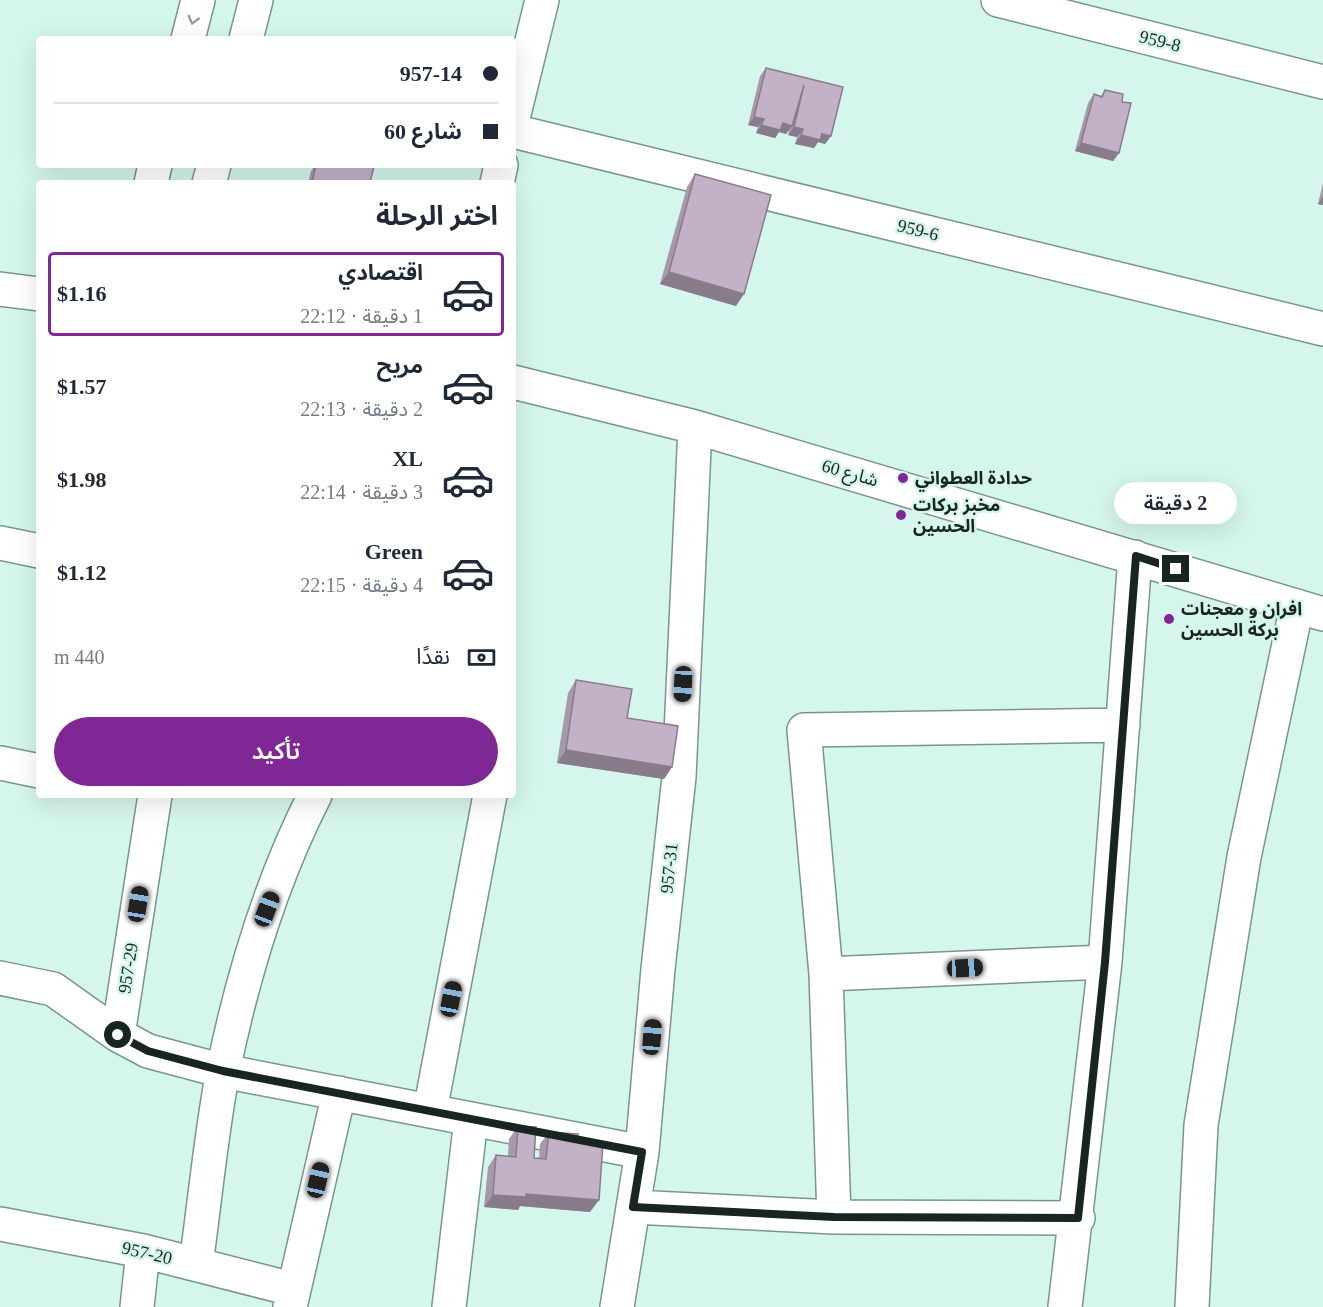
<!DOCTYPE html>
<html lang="ar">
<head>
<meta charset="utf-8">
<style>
	body { margin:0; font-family:"Times New Roman","Noto Sans Arabic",serif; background:#f2f2f3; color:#1f2937; direction:rtl; height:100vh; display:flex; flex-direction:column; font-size:22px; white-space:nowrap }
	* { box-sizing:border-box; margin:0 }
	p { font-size:20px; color:#747a83 }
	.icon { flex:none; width:33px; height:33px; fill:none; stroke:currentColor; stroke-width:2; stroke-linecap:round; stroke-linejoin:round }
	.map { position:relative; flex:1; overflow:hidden; direction:ltr }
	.drawer { position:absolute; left:36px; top:180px; width:480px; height:618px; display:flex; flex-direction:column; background:#fff; border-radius:6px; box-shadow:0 6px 24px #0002; direction:rtl }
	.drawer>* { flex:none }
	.top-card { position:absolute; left:36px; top:36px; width:480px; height:132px; border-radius:6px; box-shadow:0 6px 24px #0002; direction:rtl; display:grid; align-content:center; height:132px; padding:0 18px; background:#fff }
	.end { position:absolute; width:27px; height:27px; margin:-14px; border:8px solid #192521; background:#fff; box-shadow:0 0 0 3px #fff }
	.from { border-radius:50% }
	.bubble { position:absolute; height:42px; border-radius:21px; background:#fff; box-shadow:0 6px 24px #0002; font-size:20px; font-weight:600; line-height:42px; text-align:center; direction:rtl }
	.car { position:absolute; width:18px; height:36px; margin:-18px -9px; border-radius:8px; box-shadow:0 0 4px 2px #0007; background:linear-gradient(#222 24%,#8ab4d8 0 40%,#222 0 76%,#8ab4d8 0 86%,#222 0) }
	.top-card b { display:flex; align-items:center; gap:21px; height:57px; font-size:22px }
	.top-card b+b { border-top:2px solid #e0e1e3 }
	.top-card i { width:15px; height:15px; background:#1f2937 }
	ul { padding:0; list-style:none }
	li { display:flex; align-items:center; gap:18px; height:84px; margin:0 12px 9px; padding:0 6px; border:3px solid transparent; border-radius:6px }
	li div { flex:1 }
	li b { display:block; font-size:22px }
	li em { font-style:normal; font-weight:600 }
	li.selected { border-color:#7f2794 }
	li>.icon { width:54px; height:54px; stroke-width:1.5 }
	h2 { padding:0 18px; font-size:27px; line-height:72px }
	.pay { display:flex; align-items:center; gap:15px; height:66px; padding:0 18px; font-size:22px }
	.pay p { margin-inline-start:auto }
	.button { display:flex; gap:12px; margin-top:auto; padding:12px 18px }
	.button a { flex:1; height:69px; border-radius:36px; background:#7f2794; color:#fff; font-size:24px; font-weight:600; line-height:69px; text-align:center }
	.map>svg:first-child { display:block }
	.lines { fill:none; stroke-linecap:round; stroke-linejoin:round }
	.minor-casing { stroke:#79968e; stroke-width:36 }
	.minor { stroke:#fff; stroke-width:33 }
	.wall { fill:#a898ab }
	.shaded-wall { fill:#887c8b }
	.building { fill:#c3b1c7; stroke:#887c8b; stroke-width:1.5 }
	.oneway { stroke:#989d9b }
	.route { stroke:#192521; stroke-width:8 }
	.poi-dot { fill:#7f2794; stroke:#d5f6ec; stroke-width:2 }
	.labels { text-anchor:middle; stroke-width:5; stroke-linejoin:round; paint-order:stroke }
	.street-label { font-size:18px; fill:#192521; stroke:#d5f6ec }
	.poi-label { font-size:18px; font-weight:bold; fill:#192521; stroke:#d5f6ec; text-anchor:start }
</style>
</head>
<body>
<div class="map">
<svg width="1323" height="1307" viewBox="0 0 1323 1307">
	<rect width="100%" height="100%" fill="#d5f6ec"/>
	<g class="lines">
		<defs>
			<path id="minor" d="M998,0l325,82
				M188,39l10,-39
				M246,39l10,-39
				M513,118l29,-118
				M513,131l810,198
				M151,183l4,-18
				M209,183l5,-18
				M497,183l4,-18
				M0,289l39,5
				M513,382l182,45 628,187
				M0,543l39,8
				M0,763l39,8
				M826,974l279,-12
				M0,978l53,11 65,46 30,16 75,20 419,81
				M118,1035l37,-240
				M430,1111l60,-316
				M633,1207l201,10 244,1
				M834,1217l-8,-243 -22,-244 319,-5
				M0,1224l143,27 149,38
				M196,1264c9,-64 15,-130 27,-193 19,-93 49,-192 92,-276
				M137,1307l6,-56
				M290,1307l49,-214
				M449,1307l22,-188
				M617,1307l25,-155 16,-183 21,-192 16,-350
				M1065,1307l40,-345 30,-405
				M1192,1307l9,-182 43,-268 53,-251"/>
		</defs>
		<use href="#minor" class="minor-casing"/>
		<use href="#minor" class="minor"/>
	</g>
	<path class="wall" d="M766,68l65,68 -6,8 -7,-2 -4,6 -19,-4 2,-7 -9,-2 1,-6 -3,5 -7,-2 -4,6 -19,-5 2,-6 -10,-2 12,-49z
		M1105,90l17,12 -3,51 -6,8 -38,-10 13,-48 6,-9 7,2z
		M315,165h55v18h-62l3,-12z
		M695,174l41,132 -76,-22 27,-97z
		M1323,183v22l-5,-1z
		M576,680l51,38 45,49 -8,12 -107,-16 11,-70z
		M518,1126l16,32 5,1 1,-15 9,-12 29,9 12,71 -70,-6 -2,4 -34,-3 4,-40 8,-12 12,1 1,-17z"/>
	<path class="shaded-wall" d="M754,117l10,2 -6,8 -10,-2z
		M783,123l9,3 -6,8 -7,-2 -4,6 -19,-5 5,-8z
		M794,127l9,2 -6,8 -9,-2z
		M822,134l9,2 -6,8 -7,-2 -4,6 -19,-4 6,-9z
		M1081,143l38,10 -6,8 -38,-10z
		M1323,197v8l-5,-1z
		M669,272l75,22 -8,12 -76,-22z
		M566,750l106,17 -8,12 -107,-16z
		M526,1194l73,6 -9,12 -70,-6 -2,4 -34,-3 9,-12z"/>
	<path class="building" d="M766,68l77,19 -12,49 -9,-2 -2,6 -19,-5 2,-6 -9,-2 10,-42 -12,41 -9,-3 -3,7 -19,-5 3,-6 -10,-2z
		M1105,90l18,4 -1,8 9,1 -12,50 -38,-10 13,-49 8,3z
		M316,165h54l4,1 -4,17h-57l-1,-1z
		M695,174l76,21 -27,99 -75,-22z
		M576,680l56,9 -5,29 51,8 -6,41 -106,-17z
		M518,1126l18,1 -2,31 12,1 3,-27 29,2v7l25,2 -4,57 -73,-6v3l-33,-2 3,-40 20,2z"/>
	<defs><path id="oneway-chevron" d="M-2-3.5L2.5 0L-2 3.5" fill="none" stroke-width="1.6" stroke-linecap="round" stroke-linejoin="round" transform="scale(1.5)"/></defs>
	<use class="oneway" href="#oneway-chevron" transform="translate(193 20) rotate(105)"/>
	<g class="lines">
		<path class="route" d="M118,1035l30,16 75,20 419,81 -9,55 201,10 244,1 27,-256 31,-406 40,13"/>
	</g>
	<g class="poi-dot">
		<circle cx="903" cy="478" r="6"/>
		<circle cx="901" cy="515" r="6"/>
		<circle cx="1169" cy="619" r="6"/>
	</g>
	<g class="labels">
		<g class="street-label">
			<text transform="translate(1160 41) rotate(14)" y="6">959-8</text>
			<text transform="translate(918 230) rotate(14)" y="6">959-6</text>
			<text transform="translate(850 473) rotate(16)" y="6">شارع 60</text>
			<text transform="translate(669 868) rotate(-84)" y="6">957-31</text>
			<text transform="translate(128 968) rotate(-81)" y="6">957-29</text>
			<text transform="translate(147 1253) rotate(13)" y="6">957-20</text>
		</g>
		<g class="poi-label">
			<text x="915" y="484">حدادة العطواني</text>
			<text x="913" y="511">مخبز بركات<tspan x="913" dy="21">الحسين</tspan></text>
			<text x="1181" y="615">افران و معجنات<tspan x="1181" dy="21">بركة الحسين</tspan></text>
		</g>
	</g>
</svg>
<i class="end from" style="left:118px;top:1035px"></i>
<i class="end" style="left:1176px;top:569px"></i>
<div class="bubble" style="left:1114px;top:482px;width:123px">2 دقيقة</div>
<i class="car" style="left:683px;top:684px;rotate:183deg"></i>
<i class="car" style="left:138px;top:904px;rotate:9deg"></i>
<i class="car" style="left:267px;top:909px;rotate:21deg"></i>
<i class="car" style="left:965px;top:968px;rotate:87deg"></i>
<i class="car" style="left:451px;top:999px;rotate:11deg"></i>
<i class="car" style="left:652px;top:1037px;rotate:5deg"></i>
<i class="car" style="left:318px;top:1180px;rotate:13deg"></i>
<div class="top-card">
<b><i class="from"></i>957-14</b>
<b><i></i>شارع 60</b>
</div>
<section class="drawer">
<h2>اختر الرحلة</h2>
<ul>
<li class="selected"><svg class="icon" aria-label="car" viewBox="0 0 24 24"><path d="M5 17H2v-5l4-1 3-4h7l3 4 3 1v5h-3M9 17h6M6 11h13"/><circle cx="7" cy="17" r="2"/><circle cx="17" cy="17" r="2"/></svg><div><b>اقتصادي</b><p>1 دقيقة · 22:12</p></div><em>$1.16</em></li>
<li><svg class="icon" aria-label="car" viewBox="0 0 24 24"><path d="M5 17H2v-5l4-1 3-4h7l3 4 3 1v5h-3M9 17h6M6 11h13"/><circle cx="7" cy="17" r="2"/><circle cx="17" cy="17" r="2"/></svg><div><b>مريح</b><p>2 دقيقة · 22:13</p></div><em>$1.57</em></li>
<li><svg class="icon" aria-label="car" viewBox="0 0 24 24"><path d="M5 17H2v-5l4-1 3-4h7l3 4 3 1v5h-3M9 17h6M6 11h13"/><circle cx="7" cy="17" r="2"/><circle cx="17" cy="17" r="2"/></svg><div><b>XL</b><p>3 دقيقة · 22:14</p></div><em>$1.98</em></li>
<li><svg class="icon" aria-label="car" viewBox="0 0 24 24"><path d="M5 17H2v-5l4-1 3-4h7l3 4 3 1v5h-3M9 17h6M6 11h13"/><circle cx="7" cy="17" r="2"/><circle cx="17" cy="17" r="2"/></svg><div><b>Green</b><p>4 دقيقة · 22:15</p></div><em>$1.12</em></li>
</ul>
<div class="pay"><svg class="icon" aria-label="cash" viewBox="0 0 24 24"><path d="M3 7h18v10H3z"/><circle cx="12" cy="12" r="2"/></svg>نقدًا<p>440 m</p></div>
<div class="button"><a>تأكيد</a></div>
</section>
</div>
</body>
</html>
